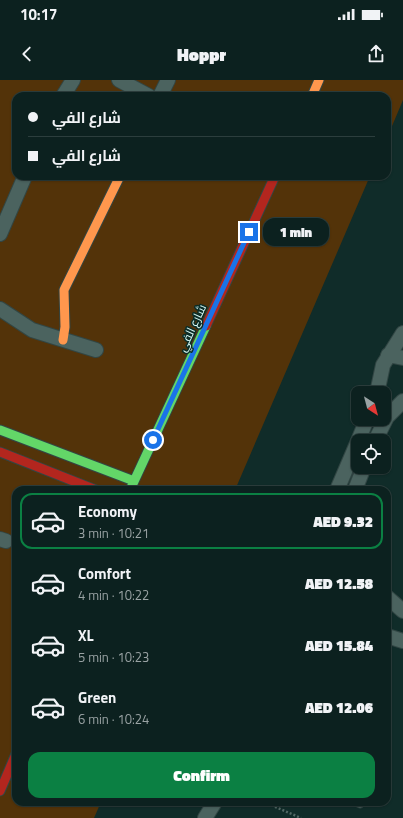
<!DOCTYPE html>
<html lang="en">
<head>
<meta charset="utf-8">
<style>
	body { margin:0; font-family:"Titillium Web",Cairo,sans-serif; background:#1a2e2c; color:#f1f3f6; height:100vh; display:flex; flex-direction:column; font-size:15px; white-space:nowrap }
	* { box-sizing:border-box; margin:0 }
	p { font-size:13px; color:#9aa3a4 }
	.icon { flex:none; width:22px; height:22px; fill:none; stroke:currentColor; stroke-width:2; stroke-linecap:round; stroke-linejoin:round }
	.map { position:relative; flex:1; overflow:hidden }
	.details { position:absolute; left:12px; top:406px; width:379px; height:320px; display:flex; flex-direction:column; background:#0c211f; border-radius:12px; box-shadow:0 1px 3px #0004,0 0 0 1px #2c3e3d }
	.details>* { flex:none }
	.hud { position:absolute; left:12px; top:12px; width:379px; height:88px; border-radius:12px; box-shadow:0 1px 3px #0004,0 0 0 1px #2c3e3d; display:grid; align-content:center; height:88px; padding:0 16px; background:#0c211f }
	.needle { width:26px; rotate:144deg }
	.fabs { position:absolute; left:351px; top:306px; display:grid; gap:8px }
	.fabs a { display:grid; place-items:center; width:40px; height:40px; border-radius:8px; background:#0c211f; box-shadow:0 1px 3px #0004,0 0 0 1px #2c3e3d; font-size:20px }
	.end { position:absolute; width:18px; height:18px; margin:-9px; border:5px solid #1a73e8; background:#fff; box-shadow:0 0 0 2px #fff }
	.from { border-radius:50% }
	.bubble { position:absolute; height:28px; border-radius:12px; background:#0c211f; box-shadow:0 1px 3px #0004,0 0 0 1px #2c3e3d; font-size:13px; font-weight:800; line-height:28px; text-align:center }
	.hud b { display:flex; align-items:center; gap:14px; height:38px; font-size:15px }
	.hud b+b { border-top:1px solid #2c3e3d }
	.hud i { width:10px; height:10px; background:#f1f3f6 }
	ul { padding:7px 0 0; list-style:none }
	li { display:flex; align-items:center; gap:12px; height:56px; margin:0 8px 6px; padding:0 8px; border:2px solid transparent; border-radius:12px }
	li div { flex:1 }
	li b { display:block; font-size:15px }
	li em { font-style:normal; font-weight:800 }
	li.on { border-color:#0b8043 }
	li>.icon { width:36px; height:36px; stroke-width:1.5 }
	.cta { display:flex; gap:8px; margin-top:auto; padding:8px 16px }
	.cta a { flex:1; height:46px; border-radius:12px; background:#0b8043; color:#fff; font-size:16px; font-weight:800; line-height:46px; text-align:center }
	.status { display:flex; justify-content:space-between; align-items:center; height:28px; padding:0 20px; background:#0c211f; direction:ltr }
	.status svg { height:11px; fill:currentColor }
	header { display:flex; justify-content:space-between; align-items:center; height:52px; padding:0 16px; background:#0c211f; font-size:18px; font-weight:800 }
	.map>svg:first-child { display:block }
	.green { fill:#533309 }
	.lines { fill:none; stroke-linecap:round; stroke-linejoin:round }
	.lane-casing { stroke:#324644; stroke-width:9 }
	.street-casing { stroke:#324644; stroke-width:16 }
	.fast-casing { stroke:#324644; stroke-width:11 }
	.slow-casing { stroke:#324644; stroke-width:11 }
	.jam-casing { stroke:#324644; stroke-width:11 }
	.path { stroke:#526865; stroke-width:2.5; stroke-dasharray:2 2; stroke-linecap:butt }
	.lane { stroke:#4b635f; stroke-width:7 }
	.street { stroke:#4b635f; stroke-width:14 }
	.fast { stroke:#63d668; stroke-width:9 }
	.slow { stroke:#ff974d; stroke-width:9 }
	.jam { stroke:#b3261e; stroke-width:9 }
	.route { stroke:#1a73e8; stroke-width:5 }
	.labels { text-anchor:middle; stroke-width:3; stroke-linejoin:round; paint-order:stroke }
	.street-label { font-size:12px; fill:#daf9f3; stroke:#0a2d28 }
</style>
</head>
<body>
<div class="status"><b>10:17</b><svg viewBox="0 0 49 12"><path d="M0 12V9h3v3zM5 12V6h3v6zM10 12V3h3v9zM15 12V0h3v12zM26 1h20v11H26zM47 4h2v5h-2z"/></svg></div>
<header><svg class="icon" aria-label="back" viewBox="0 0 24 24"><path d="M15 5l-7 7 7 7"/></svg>Hoppr<svg class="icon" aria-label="share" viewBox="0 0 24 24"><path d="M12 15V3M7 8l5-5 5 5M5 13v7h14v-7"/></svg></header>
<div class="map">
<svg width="403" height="738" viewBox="0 0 403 738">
	<rect width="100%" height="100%" fill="#102c29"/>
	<path class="green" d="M0,0h403v20l-16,38v-42h-371v80h354l-135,314h-219v312h85l-7,16h-94z"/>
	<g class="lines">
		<defs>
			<path id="lane" d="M356,722l4,2"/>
			<path id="street" d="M119,0l30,16
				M63,16l10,-16
				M160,16l8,-16
				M0,154l25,-58
				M0,229l32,21 64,20
				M388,275l15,3
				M377,313l6,-28 20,-32
				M358,361l9,-22
				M375,361l12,-24 16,-16
				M337,410l21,-49
				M355,410l9,-23
				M0,459l6,2
				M387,517l16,14
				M387,556l16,5
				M205,738l10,-16"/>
			<path id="fast" d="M0,350l134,51
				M130,410l76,-164"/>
			<path id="slow" d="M312,16l7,-16
				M63,260l2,-13 -1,-37 56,-114"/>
			<path id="jam" d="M206,246l69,-150
				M0,372l96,38
				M0,711l16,-37"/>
		</defs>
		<use href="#lane" class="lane-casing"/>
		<use href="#street" class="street-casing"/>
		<use href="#fast" class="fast-casing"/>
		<use href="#slow" class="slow-casing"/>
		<use href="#jam" class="jam-casing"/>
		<path class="path" d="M264,722l37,16"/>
		<use href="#lane" class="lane"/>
		<use href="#street" class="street"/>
		<use href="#fast" class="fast"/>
		<use href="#slow" class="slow"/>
		<use href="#jam" class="jam"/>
	</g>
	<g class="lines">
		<path class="route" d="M153,360l96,-208"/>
	</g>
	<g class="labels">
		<g class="street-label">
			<text transform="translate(192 248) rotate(-65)" y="4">شارع الفي</text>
		</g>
	</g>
</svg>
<div class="fabs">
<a><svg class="needle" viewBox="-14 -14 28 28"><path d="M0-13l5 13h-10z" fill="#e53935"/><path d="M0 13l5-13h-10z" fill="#9aa3a4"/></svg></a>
<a><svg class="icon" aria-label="locate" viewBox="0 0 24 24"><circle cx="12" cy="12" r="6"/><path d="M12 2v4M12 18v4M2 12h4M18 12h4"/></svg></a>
</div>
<i class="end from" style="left:153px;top:360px"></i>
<i class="end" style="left:249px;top:152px"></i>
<div class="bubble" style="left:263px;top:138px;width:66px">1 min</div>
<div class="hud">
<b><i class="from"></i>شارع الفي</b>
<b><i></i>شارع الفي</b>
</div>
<section class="details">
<ul>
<li class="on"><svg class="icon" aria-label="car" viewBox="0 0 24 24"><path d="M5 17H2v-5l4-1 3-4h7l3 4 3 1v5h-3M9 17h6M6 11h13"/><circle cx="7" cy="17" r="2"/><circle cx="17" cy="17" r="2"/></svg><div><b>Economy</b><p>3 min · 10:21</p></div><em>AED 9.32</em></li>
<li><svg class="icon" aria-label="car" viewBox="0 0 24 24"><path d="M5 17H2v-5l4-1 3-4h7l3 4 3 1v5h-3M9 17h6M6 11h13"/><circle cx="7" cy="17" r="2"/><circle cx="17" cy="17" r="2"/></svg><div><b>Comfort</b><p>4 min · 10:22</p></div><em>AED 12.58</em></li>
<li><svg class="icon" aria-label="car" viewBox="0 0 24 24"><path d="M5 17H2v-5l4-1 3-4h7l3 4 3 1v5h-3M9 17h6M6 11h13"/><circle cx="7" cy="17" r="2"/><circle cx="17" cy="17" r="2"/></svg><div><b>XL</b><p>5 min · 10:23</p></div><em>AED 15.84</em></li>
<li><svg class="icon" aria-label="car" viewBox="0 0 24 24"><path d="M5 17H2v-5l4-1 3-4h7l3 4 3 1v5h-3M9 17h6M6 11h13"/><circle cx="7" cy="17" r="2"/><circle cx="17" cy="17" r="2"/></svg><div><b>Green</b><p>6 min · 10:24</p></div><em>AED 12.06</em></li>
</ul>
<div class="cta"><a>Confirm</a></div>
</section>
</div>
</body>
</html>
